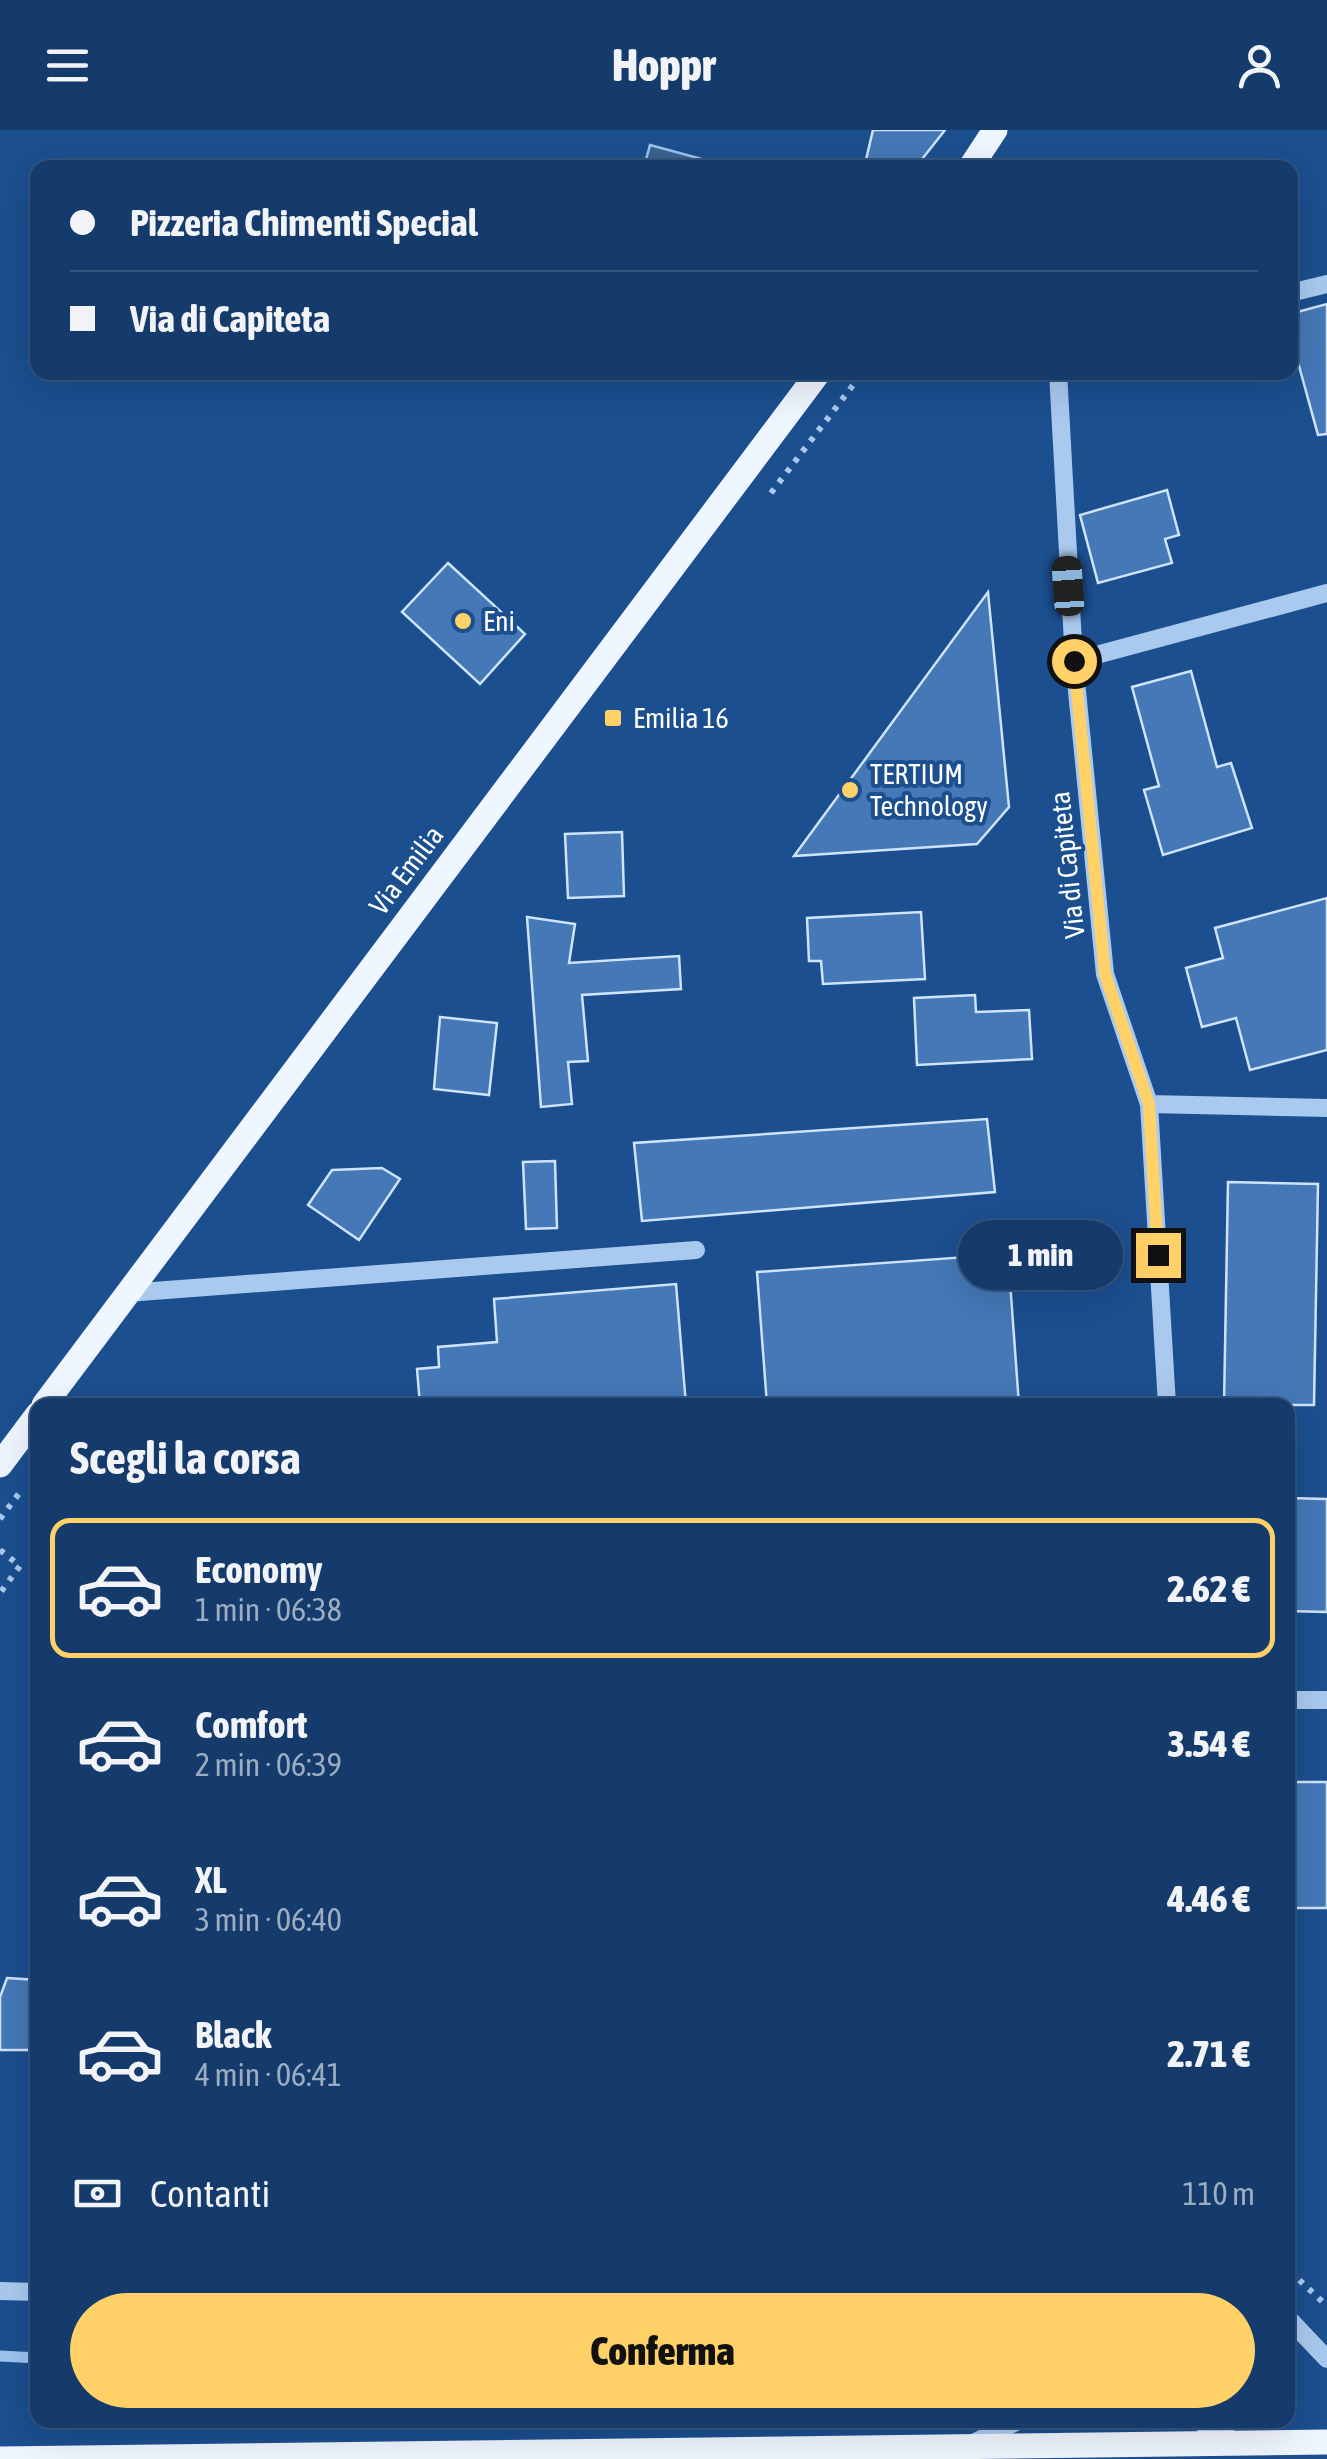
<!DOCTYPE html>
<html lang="it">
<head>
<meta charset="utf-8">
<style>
	body { margin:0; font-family:"Asap Condensed",sans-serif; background:#214673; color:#f1f3f6; height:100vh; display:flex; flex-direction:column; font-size:38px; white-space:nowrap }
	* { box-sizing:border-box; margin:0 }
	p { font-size:32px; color:#9dadc1 }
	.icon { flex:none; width:55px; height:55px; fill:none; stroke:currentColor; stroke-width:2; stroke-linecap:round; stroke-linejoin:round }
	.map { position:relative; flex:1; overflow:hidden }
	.details { position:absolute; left:30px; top:1268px; width:1265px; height:1030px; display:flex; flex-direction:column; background:#143b6b; border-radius:20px; box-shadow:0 10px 40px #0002,0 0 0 2px #33557e }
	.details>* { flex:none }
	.banner { position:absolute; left:30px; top:30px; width:1268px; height:220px; border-radius:20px; box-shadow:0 10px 40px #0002,0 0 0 2px #33557e; display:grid; align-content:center; height:220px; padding:0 40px; background:#143b6b }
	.end { position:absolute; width:45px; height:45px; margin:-22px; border:12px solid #ffd166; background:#111; box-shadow:0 0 0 5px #111 }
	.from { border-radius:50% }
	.bubble { position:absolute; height:70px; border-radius:35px; background:#143b6b; box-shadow:0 10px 40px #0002,0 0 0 2px #33557e; font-size:32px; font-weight:800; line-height:70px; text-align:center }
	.car { position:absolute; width:30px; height:60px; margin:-30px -15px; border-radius:12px; box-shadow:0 0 8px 2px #0007; background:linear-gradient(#222 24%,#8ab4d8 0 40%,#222 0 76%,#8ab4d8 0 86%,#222 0) }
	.banner b { display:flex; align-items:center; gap:35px; height:95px; font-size:38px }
	.banner b+b { border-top:2px solid #33557e }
	.banner i { width:25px; height:25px; background:#f1f3f6 }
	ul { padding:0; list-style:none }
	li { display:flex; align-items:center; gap:30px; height:140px; margin:0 20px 15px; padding:0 20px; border:5px solid transparent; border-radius:20px }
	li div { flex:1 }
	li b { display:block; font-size:38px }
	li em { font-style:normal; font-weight:800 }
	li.current { border-color:#ffd166 }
	li>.icon { width:90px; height:90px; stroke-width:1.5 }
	h2 { padding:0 40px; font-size:45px; line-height:120px }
	.pay { display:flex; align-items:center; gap:25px; height:110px; padding:0 40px; font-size:38px }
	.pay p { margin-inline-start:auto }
	.button { display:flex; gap:20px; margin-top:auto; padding:20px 40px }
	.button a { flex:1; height:115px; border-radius:60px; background:#ffd166; color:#111; font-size:40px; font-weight:800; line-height:115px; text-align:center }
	header { display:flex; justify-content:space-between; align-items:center; height:130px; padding:0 40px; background:#143b6b; font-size:45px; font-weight:800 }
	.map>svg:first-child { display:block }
	.water { fill:#3c6290; stroke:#9cc4f0; stroke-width:2.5 }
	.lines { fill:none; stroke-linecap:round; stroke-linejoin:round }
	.stream { stroke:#9cc4f0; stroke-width:11 }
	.building { fill:#4478b7; stroke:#cfe3fa; stroke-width:2.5 }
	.path { stroke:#a9c9ee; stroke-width:6; stroke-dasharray:5 8; stroke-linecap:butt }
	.minor { stroke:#a9c9ee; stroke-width:18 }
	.major { stroke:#f0f6ff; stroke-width:25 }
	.route { stroke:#ffd166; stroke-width:12 }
	.poi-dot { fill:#ffd166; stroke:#1b4f8f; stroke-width:4 }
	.labels { text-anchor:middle; stroke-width:8; stroke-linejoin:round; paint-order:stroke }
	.poi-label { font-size:28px; fill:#fff; stroke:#1b4f8f; text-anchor:start }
	.street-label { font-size:28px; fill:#fff; stroke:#1b4f8f }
</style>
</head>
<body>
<header><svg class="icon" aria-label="menu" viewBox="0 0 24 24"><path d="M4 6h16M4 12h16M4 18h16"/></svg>Hoppr<svg class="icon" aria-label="person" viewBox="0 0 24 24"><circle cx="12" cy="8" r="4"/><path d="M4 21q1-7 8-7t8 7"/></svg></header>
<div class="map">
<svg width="1327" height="2329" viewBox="0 0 1327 2329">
	<rect width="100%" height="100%" fill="#1b4f8f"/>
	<path class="water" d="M650,15l63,17 -2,5h-67z"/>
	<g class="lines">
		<path class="stream" d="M0,2226l38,2"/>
	</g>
	<path class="building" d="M873,0h72l-30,38h-51z
		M1327,174v130l-9,1 -28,-102v-19z
		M1167,360l12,45 -14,4 7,24 -74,20 -18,-68z
		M448,433l77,71 -45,50 -78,-72z
		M988,462l21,215 -32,37 -183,12z
		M1191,541l26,96 14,-4 21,65 -89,27 -19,-65 15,-4 -27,-99z
		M622,702l2,64 -56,2 -3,-64z
		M1327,768v152l-77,20 -14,-52 -34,9 -16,-59 37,-10 -8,-30z
		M921,782l4,67 -102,5 -2,-23h-12l-2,-43z
		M527,787l48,7 -6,39 110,-7 2,33 -99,6 6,66 -20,1 4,42 -31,3z
		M975,865l1,17 53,-2 3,49 -115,6 -3,-67z
		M440,887l57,6 -8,72 -55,-6z
		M987,989l8,73 -353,29 -8,-78z
		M555,1031l2,67 -31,1 -3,-67z
		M382,1038l18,11 -41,61 -51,-35 24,-35z
		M1228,1052l90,2 -4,221h-90z
		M1008,1124l11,151h-252l-10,-133z
		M676,1154l10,121h-266l-3,-36 22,-2 -1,-20 59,-5 -3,-43z
		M1288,1368l39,1v113l-39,-1z
		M1290,1652h37v126h-38z
		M7,1848l31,2v70h-38v-53z"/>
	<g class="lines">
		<path class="path" d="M771,363l92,-121
			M0,1389l23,-31
			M0,1420l20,16 -20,27
			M1288,2146h7l32,30"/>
		<path class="minor" d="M1290,163l37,-9
			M1058,242l16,289 31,313 44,130 18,301
			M1074,531l253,-68
			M1149,974l178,4
			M127,1163l569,-43
			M1288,1570h39
			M0,2161l38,1
			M1288,2188l39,41
			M1202,2290l13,25
			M971,2314l49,-24
			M1215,2315l15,-25"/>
		<path class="major" d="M970,38l25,-38
			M44,1275l775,-1033
			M0,1335l38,-51
			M0,2329l1327,-17"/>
	</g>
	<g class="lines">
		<path class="route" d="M1074,531l31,313 44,130 9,151"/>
	</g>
	<g class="poi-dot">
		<circle cx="463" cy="491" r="10"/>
		<rect x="603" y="578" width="20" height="20" rx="5"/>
		<circle cx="850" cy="660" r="10"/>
	</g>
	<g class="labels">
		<g class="poi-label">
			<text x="483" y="501">Eni</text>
			<text x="633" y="598">Emilia 16</text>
			<text x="870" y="654">TERTIUM<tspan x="870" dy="32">Technology</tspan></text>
		</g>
		<g class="street-label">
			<text transform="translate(1067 735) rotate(-96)" y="10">Via di Capiteta</text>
			<text transform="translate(406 740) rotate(-53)" y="10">Via Emilia</text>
		</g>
	</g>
</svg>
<i class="end from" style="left:1074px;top:531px"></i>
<i class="end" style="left:1158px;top:1125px"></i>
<div class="bubble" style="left:958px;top:1090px;width:165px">1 min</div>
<i class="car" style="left:1068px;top:456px;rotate:356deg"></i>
<div class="banner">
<b><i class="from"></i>Pizzeria Chimenti Special</b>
<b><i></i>Via di Capiteta</b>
</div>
<section class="details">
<h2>Scegli la corsa</h2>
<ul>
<li class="current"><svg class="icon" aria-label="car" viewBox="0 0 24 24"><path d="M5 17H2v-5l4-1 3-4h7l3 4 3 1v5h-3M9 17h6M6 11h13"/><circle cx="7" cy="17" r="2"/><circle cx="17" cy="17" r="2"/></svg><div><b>Economy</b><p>1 min · 06:38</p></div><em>2.62 €</em></li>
<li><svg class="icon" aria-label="car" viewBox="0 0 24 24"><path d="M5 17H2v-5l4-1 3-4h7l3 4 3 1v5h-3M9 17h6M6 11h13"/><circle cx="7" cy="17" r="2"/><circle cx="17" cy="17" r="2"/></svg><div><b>Comfort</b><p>2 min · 06:39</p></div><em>3.54 €</em></li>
<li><svg class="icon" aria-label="car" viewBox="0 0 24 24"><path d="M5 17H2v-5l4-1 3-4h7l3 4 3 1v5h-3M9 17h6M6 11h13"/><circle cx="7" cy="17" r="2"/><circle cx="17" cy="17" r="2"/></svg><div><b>XL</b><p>3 min · 06:40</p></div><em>4.46 €</em></li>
<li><svg class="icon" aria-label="car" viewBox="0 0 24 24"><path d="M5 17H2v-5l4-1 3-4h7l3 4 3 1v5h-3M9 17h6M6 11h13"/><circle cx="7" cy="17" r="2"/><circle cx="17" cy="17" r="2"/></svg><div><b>Black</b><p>4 min · 06:41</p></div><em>2.71 €</em></li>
</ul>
<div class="pay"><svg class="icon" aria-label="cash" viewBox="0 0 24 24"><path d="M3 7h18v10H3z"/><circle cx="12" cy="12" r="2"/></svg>Contanti<p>110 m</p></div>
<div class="button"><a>Conferma</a></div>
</section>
</div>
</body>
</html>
